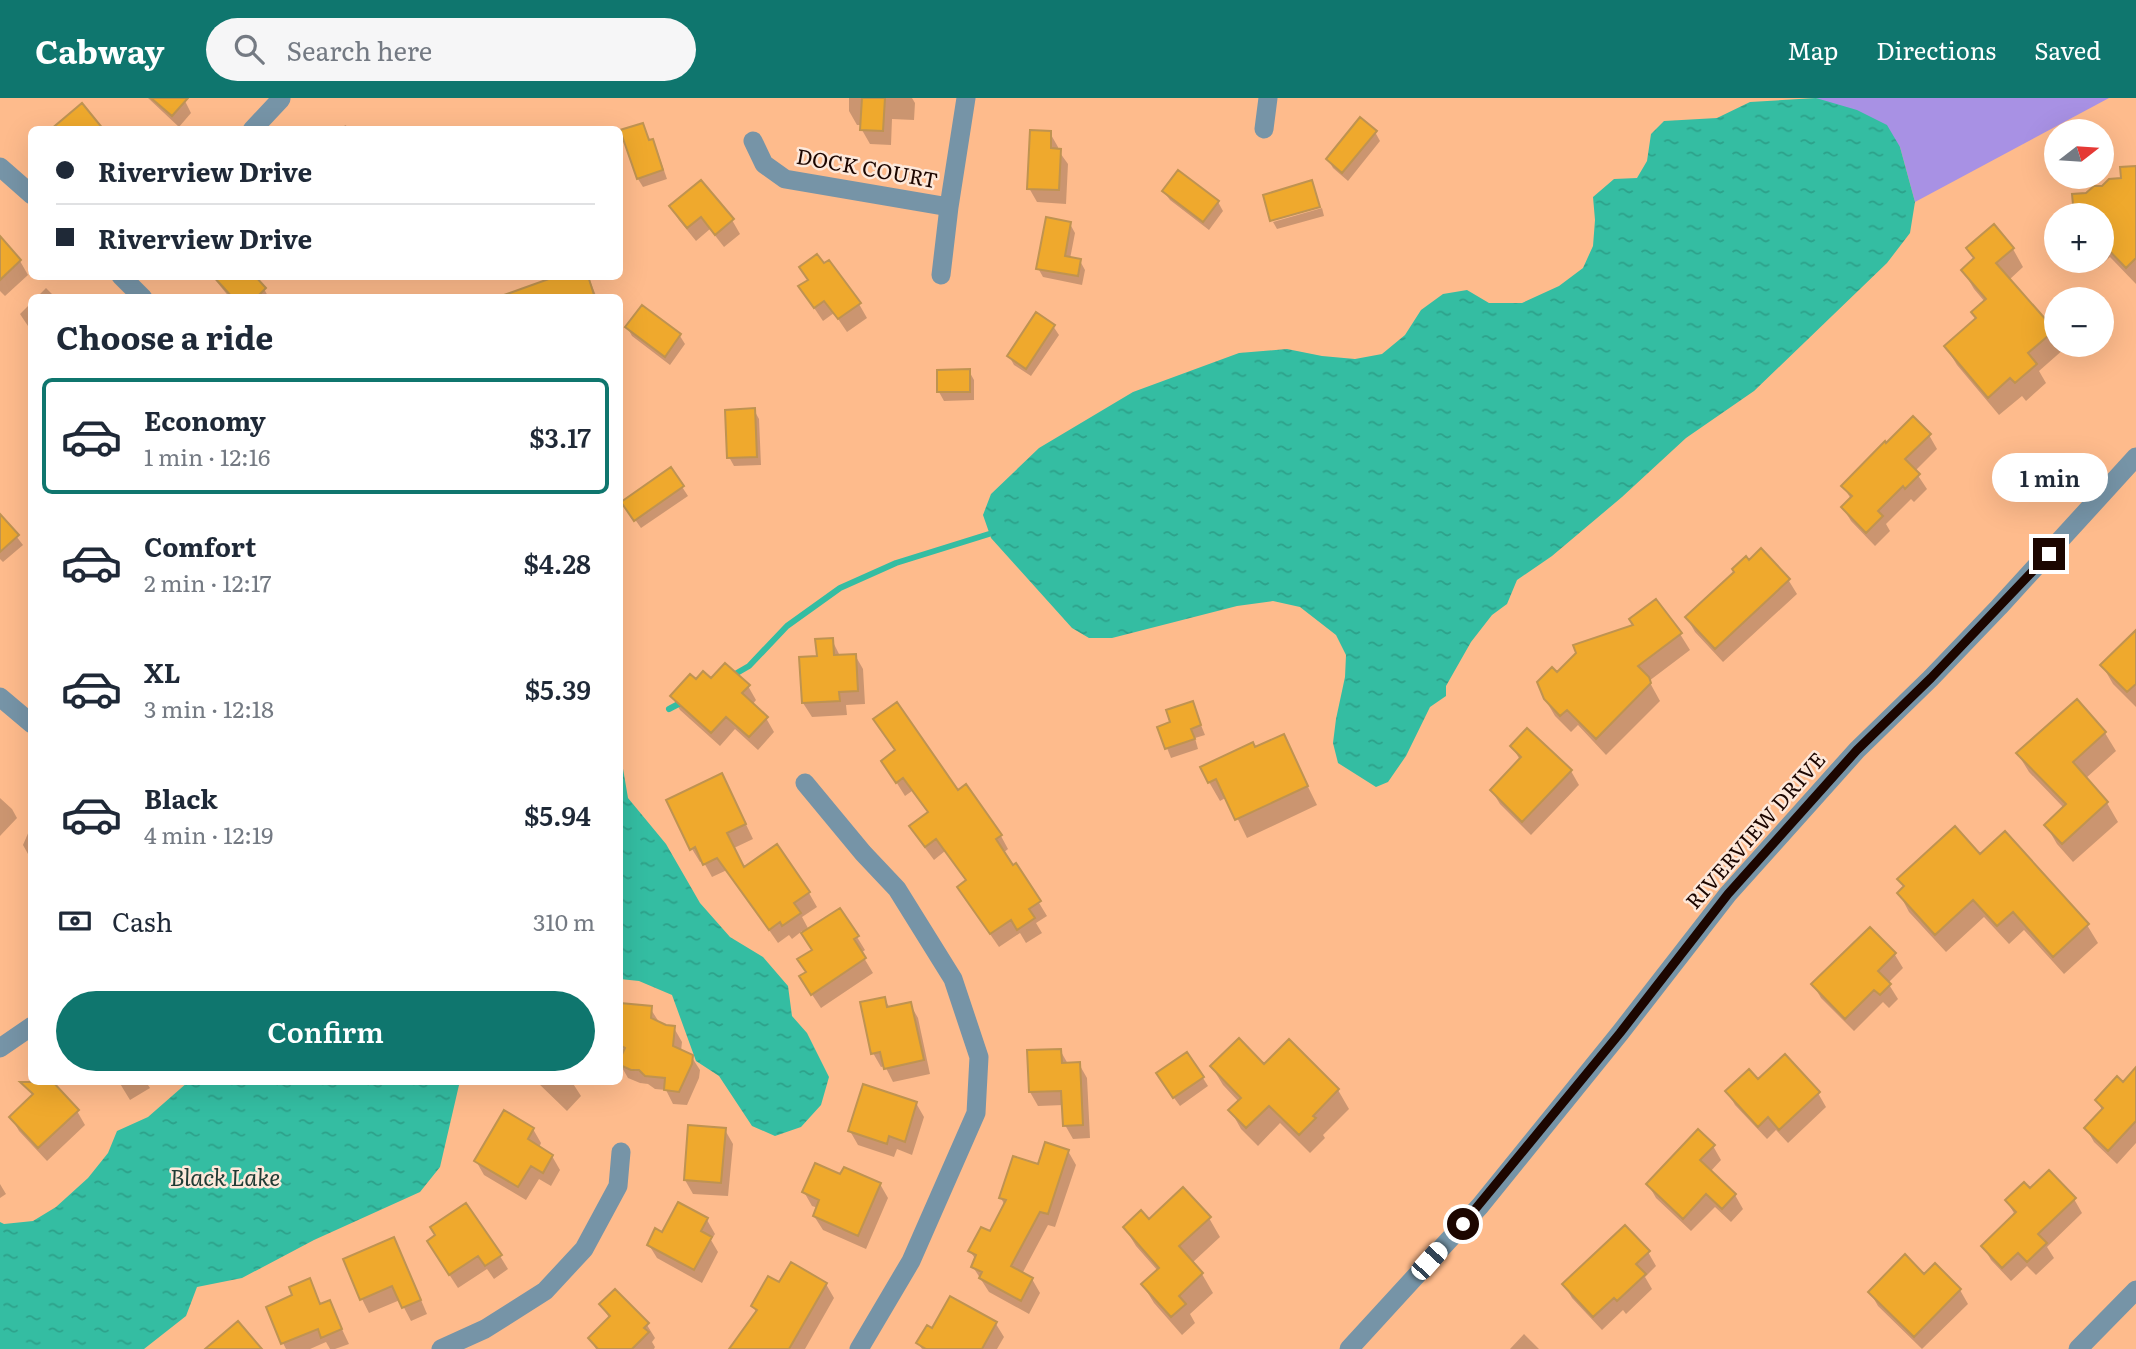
<!DOCTYPE html>
<html lang="en">
<head>
<meta charset="utf-8">
<style>
	body { margin:0; font-family:Literata,serif; background:#f6f6f7; color:#1f2937; height:100vh; display:flex; flex-direction:column; font-size:26px; white-space:nowrap }
	* { box-sizing:border-box; margin:0 }
	p { font-size:23px; color:#747a83 }
	.icon { flex:none; width:38px; height:38px; fill:none; stroke:currentColor; stroke-width:2; stroke-linecap:round; stroke-linejoin:round }
	.map { position:relative; flex:1; overflow:hidden }
	.details { position:absolute; left:28px; top:196px; width:595px; height:791px; display:flex; flex-direction:column; background:#fff; border-radius:10px; box-shadow:0 7px 28px #0002 }
	.details>* { flex:none }
	.banner { position:absolute; left:28px; top:28px; width:595px; height:154px; border-radius:10px; box-shadow:0 7px 28px #0002; display:grid; align-content:center; height:154px; padding:0 28px; background:#fff }
	.needle { width:46px; rotate:73deg }
	.buttons { position:absolute; left:2044px; top:21px; display:grid; gap:14px }
	.buttons a { display:grid; place-items:center; width:70px; height:70px; border-radius:50%; background:#fff; box-shadow:0 7px 28px #0002; font-size:35px }
	.end { position:absolute; width:32px; height:32px; margin:-16px; border:9px solid #1c0600; background:#fff; box-shadow:0 0 0 4px #fff }
	.from { border-radius:50% }
	.bubble { position:absolute; height:49px; border-radius:24px; background:#fff; box-shadow:0 7px 28px #0002; font-size:23px; font-weight:600; line-height:49px; text-align:center }
	.car { position:absolute; width:21px; height:42px; margin:-21px -10px; border-radius:9px; box-shadow:0 0 5px 2px #0007; background:linear-gradient(#fff 24%,#345 0 40%,#fff 0 76%,#345 0 86%,#fff 0) }
	.banner b { display:flex; align-items:center; gap:24px; height:66px; font-size:26px }
	.banner b+b { border-top:2px solid #e0e1e3 }
	.banner i { width:18px; height:18px; background:#1f2937 }
	ul { padding:0; list-style:none }
	li { display:flex; align-items:center; gap:21px; height:116px; margin:0 14px 10px; padding:0 14px; border:4px solid transparent; border-radius:10px }
	li div { flex:1 }
	li b { display:block; font-size:26px }
	li em { font-style:normal; font-weight:600 }
	li.on { border-color:#0f766e }
	li>.icon { width:63px; height:63px; stroke-width:1.5 }
	h2 { padding:0 28px; font-size:32px; line-height:84px }
	.pay { display:flex; align-items:center; gap:18px; height:77px; padding:0 28px; font-size:26px }
	.pay p { margin-inline-start:auto }
	.primary-button { display:flex; gap:14px; margin-top:auto; padding:14px 28px }
	.primary-button a { flex:1; height:80px; border-radius:42px; background:#0f766e; color:#fff; font-size:28px; font-weight:600; line-height:80px; text-align:center }
	header { display:flex; align-items:center; gap:42px; box-sizing:border-box; height:98px; padding:0 35px; background:#0f766e; color:#fff }
	header strong { font-size:33px }
	nav { display:flex; gap:38px; margin-inline-start:auto; font-size:24px }
	.search { width:490px; height:63px; background:#f6f6f7; display:flex; align-items:center; gap:18px; box-sizing:border-box; padding:0 24px; border-radius:38px; color:#747a83; font-size:26px }
	.map>svg:first-child { display:block }
	.green { fill:#a891e4 }
	.water { fill:url(#water-ripples) }
	.shadow { fill:#0003 }
	.lines { fill:none; stroke-linecap:round; stroke-linejoin:round }
	.stream { stroke:#34bda2; stroke-width:6 }
	.building { fill:#efa92d; stroke:#bf9351; stroke-width:2 }
	.street { stroke:#7694a7; stroke-width:19 }
	.route { stroke:#1c0600; stroke-width:9 }
	.labels { text-anchor:middle; stroke-width:5; stroke-linejoin:round; paint-order:stroke }
	.street-label { font-size:21px; fill:#1c0600; stroke:#fde8da }
	.water-label { font-size:23px; font-style:italic; fill:#203b34; stroke:#fde8da }
</style>
</head>
<body>
<header>
<strong>Cabway</strong>
<div class="search"><svg class="icon" aria-label="search" viewBox="0 0 24 24"><circle cx="10" cy="10" r="6"/><path d="M15 15l6 6"/></svg>Search here</div>
<nav><a>Map</a><a>Directions</a><a>Saved</a></nav>
</header>
<div class="map">
<svg width="2136" height="1251" viewBox="0 0 2136 1251">
	<defs>
		<pattern id="water-ripples" width="26" height="14" patternUnits="userSpaceOnUse" patternTransform="scale(1.75)"><rect width="26" height="14" fill="#34bda2"/><path d="M2 4q2-2 4 0t4 0M15 11q2-2 4 0t4 0" fill="none" stroke="#2da18a"/></pattern>
	</defs>
	<rect width="100%" height="100%" fill="#febb8c"/>
	<path class="green" d="M1816,0h293l-194,104 -15,-55z"/>
	<path class="water" d="M1816,0l41,12 30,15 13,22 15,55 -5,31 -23,30 -133,128 -68,47 -64,59 -70,59 -35,24 -10,24 -15,11 -21,27 -25,44v10l-16,11 -24,49 -18,26 -12,5 -38,-24 -5,-20 3,-24 9,-42 1,-22 -10,-20 -36,-28 -27,-6 -36,5 -125,32h-23l-17,-10 -81,-90 -8,-23 8,-21 48,-46 94,-56 106,-39 48,-4 35,7 33,3 27,-5 23,-19 16,-25 22,-16 24,-4 22,13h33l37,-17 24,-18 10,-22 2,-26 -2,-23 21,-18 23,-1 10,-17 4,-27 13,-13 53,-3 33,-16z
		M620,653l8,47 38,46 34,59 30,34 33,20 25,29 4,30 15,17 22,44 -8,28 -20,22 -26,9 -23,-10 -33,-50 -23,-15 -24,-66 -33,-14 -19,-2z
		M188,984h275l-4,3 -19,82 -20,25 -106,48 -72,38 -45,9 -11,29 -42,33h-144v-127l4,2 29,-3 23,-14 32,-29 20,-25 9,-22 31,-14z"/>
	<path class="shadow" d="M148,0h40l-3,3 6,12 -12,14z
		M849,0h63l3,5 -1,17 -22,-1 -1,26 -21,-1 -8,-14v-5h-5l-8,-14z
		M345,27l8,5h-11z
		M642,27l8,17 2,-1 5,9 10,29 -24,8 -5,-8z
		M1375,34l5,9 -32,40 -15,-13 -5,-9z
		M1050,35l8,14v3l10,14 -2,40 -29,-2 -8,-14z
		M2136,70v116l-26,-27 -12,11 -6,-7h10v-46h-27l-1,-19 13,-1 36,-16z
		M1164,94l54,10 5,9 -14,19 -39,-30z
		M671,109l61,13 8,14 -16,13 -14,-18 -14,12 -17,-21z
		M1322,110l2,8 -47,13 -4,-7z
		M1070,126l5,9 -5,26 10,2 5,9 -3,15 -39,-8 -5,-9z
		M0,141l20,22 8,14 -23,21 -5,-5z
		M1969,151h44l10,18 -14,13 45,51 2,4v10h6l2,4 -25,22 7,12 -20,18 -4,-5 -23,19 -42,-50 -11,-18 31,-27 8,-18 -11,-13 -11,-19 12,-10z
		M212,178h41l11,13 5,9h-39z
		M588,178l9,22h-72z
		M800,189l59,17 8,14 -20,14 -13,-19 -11,8z
		M46,190l10,10h-20z
		M32,204v30l-12,-18z
		M642,209l38,29 5,8 -15,21 -38,-29 -5,-9z
		M1053,228l6,9 -28,41 -17,-11 -5,-9z
		M969,273l5,9v20l-30,1 -5,-9z
		M754,312l5,9 2,46 -27,1 -5,-9z
		M1929,337l8,14 -22,22 12,18 -13,13 -3,-3 -25,25 4,7 -15,15 -24,-25 -8,-13 8,-9 -8,-13 43,-40z
		M671,372l17,26 -47,32 -12,-17z
		M0,417l23,30 -20,17 -3,-3z
		M1761,453l28,30 8,13 -74,68 -28,-30 -8,-14z
		M2136,534v75l-23,-23 -11,-19z
		M1680,536l10,16 -41,31 11,20 -54,54 -28,-30 -7,7 -16,-16 -10,-17 12,-25 21,-21z
		M832,542l8,16 15,-1 8,14 2,35 -19,1 1,10 -35,2 -9,-14 15,-46z
		M711,583l37,5 8,14 -4,5 14,13 8,14 -16,18 -23,-21 -15,17 -40,-36 -8,-13 24,-15z
		M1192,605l13,32 -10,3 3,11 -27,9 -12,-30 13,-4z
		M1527,632l44,41 8,14 -48,50 -31,-31 -8,-13 28,-31 -8,-14z
		M2105,635l11,18 -31,28 22,24 11,19 -45,40 -16,-18 -11,-19 18,-17 -35,-36 -11,-18z
		M1283,638l34,69 -70,33 -20,-41 -7,4 -11,-19 46,-33z
		M883,663l75,31 43,44 7,13 -5,4 9,14 4,-2 31,51 -11,7 6,10 -16,10 -6,-10 -21,14 -32,-46v-19l-22,-31 -11,9 -15,-20 -8,-14 18,-12 -17,-23 -7,5z
		M729,691l24,50 -19,9 11,21 64,24 8,14 -15,10 7,13 48,7 8,13 -4,3 12,20 -52,35 -12,-18 -3,-17 7,-22 -11,-20 -10,8 -3,-4 -11,8 -51,-73 -15,7 -9,-16 -3,1 -8,-13z
		M0,700l12,11 5,9 -17,18z
		M32,726v31l-4,-1 -5,-9z
		M1980,758l107,69 11,18 -34,31 -40,-44 -15,14 -25,-27 -38,35 -37,-40 -10,-19 5,-5 -4,-9z
		M1870,831l25,26 8,13 -15,15 10,16 -9,9 -6,-6 -29,29 -33,-33 -8,-14z
		M884,901l6,9 20,-4 8,14 12,56 -37,8 -8,-16 -4,1 -8,-14z
		M620,907l30,3 9,14 15,6 8,14 -1,9 10,5 9,14 -1,8 -12,27 -14,-1 -7,-14 -11,-1 -7,-5 -8,-1 -12,-5 -8,-14 3,-8 -3,-3z
		M1289,943l49,49 11,19 -26,26 2,3 -15,15 -30,-30 -22,23 -17,-17 -10,-18 8,-9 -16,-17 -11,-18h52z
		M1060,952l8,14h11l8,14 3,60 -17,1 -8,-14 -1,-20 -26,1 -8,-14z
		M2136,973v72l-19,21 -23,-22 -8,-14 16,-18 -5,-10 26,-16z
		M1203,980l5,8 -28,20 -17,-23z
		M34,984h16l27,29 8,14 -38,36 -28,-30 -8,-14 22,-21 -5,-9z
		M119,984h27l4,6 -20,12z
		M537,984h35l9,14 -14,15z
		M1758,984l60,11 8,14 -38,36 -12,-13 -9,9 -32,-34 -8,-14z
		M916,1005l8,14 -12,38 -15,-6 -3,8 -36,-12 -8,-14z
		M533,1031l8,14 -2,5 13,8 8,14 -9,16 -12,-7 -13,21 -42,-25 -8,-14z
		M725,1032l8,14 -5,52 -35,-2 -8,-14z
		M1713,1048l8,14 -11,12 25,23 8,14 -12,13 -16,-15 -24,24 -35,-33 -8,-14z
		M1068,1053l8,14 -21,62 -7,-2 -26,49 10,5 8,14 -11,21 -40,-22 -16,-25 3,-7 -6,-9 21,-17 14,-28 -4,-8 38,-32z
		M841,1078l39,8 8,14 -22,51 -43,-19 -9,-14 4,-8 -6,-2 -8,-14z
		M0,1086l6,10 -6,4z
		M2030,1093l44,8 8,14 -35,34 7,11 -18,17 -9,-9 -16,15 -20,-21 -8,-14 32,-31 -8,-14z
		M1209,1120l11,19 -28,26 10,11 11,19 -23,21 5,9 -13,12 -28,-32 -11,-18 15,-14 -22,-25 -11,-18 24,-7z
		M707,1122l8,14 -4,6 7,12 -16,31 -45,-25 -8,-13 14,-11z
		M393,1141l8,14 26,61 -16,7 -11,-21 -31,13 -7,-14z
		M1648,1154l8,14 -11,11 7,12 -26,25 -3,-4 -21,20 -30,-32 -8,-14z
		M437,1158h63l8,13 -14,10 -7,-10 -29,19z
		M1924,1178l36,14 8,14 -46,45 -44,-43 -8,-14z
		M309,1183l12,24 8,-3 20,42 -14,5h-5l-4,-7 -16,7h-24l-3,-6 12,-47z
		M779,1186h47l8,14 -29,51h-74l26,-35 -4,-8z
		M601,1207l46,20 8,13 -3,4 3,5 -1,2h-58l-6,-10 20,-20z
		M996,1226l8,13 -7,12h-75l-4,-6 15,-12z
		M1524,1236l15,15h-29z"/>
	<g class="lines">
		<path class="stream" d="M730,579l19,-11 38,-40 53,-38 56,-25 93,-29
			M669,611l17,-9"/>
	</g>
	<path class="building" d="M151,0h37l-16,18z
		M862,0h23l-2,33 -23,-1z
		M82,5l22,27h-54z
		M1360,19l17,14 -35,42 -16,-14z
		M643,25l6,17 4,-1 10,31 -26,9 -17,-49z
		M1030,32l21,1v17l10,1 -2,41 -32,-1z
		M2136,68v92l-10,10 -24,-25v-28h-28l-2,-21 14,-1 8,-7h8l7,-7 12,-1 -1,-11z
		M1178,72l41,31 -16,21 -41,-31z
		M701,82l33,39 -19,16 -14,-18 -14,11 -18,-22z
		M1312,82l8,27 -50,14 -7,-26z
		M1046,119l25,5 -6,34 16,3 -3,17 -42,-7z
		M1994,126l20,24 -18,15 59,67 -27,23 9,11 -22,19 -5,-5 -22,20 -44,-52 32,-28 -5,-6 15,-13 -25,-29 13,-12 -8,-10z
		M0,138l21,24 -21,20z
		M817,156l7,9 5,-3 32,43 -23,16 -14,-18 -10,7 -16,-22 10,-6 -9,-13z
		M213,178h42l11,12 -10,10h-23z
		M557,178h31l7,22h-91v-3z
		M642,207l39,29 -16,23 -40,-30z
		M1036,214l19,13 -29,44 -19,-13z
		M970,271v23h-33v-22z
		M755,310l2,49 -30,1 -2,-48z
		M1913,318l18,18 -26,25 15,15 -15,15 -2,-3 -25,25 5,5 -17,17 -25,-26 11,-11 -11,-10 44,-45 1,2z
		M671,369l13,19 -50,35 -13,-19z
		M0,416l19,21 -19,17z
		M1761,450l29,31 -75,70 -30,-32 49,-45 -2,-3 14,-13 3,4z
		M1656,501l26,34 -44,33 11,11 2,6 -55,56 -29,-29 -7,6 -16,-17 -7,-17 15,-15 5,5 19,-19 -3,-8 60,-20 -4,-6z
		M2136,532v54l-9,8 -27,-27z
		M833,540l1,17 22,-1 2,37 -19,1 1,9 -38,2 -3,-46 18,-1 -2,-17z
		M725,565l25,22 -8,8 26,24 -19,20 -23,-20 -15,16 -41,-37 20,-22 6,5 7,-8 8,7z
		M2077,601l29,33 -33,30 35,40 -46,42 -18,-19 22,-21 -50,-51z
		M1193,603l8,24 -10,4 4,10 -30,10 -8,-22 13,-5 -4,-12z
		M897,604l61,88 8,-6 36,51 -6,4 17,26 3,-2 25,38 -12,8 6,9 -18,12 -6,-10 -21,14 -33,-47 9,-7 -30,-41 -11,8 -16,-21 19,-14 -25,-34 -7,5 -15,-22 14,-11 -22,-31z
		M1527,630l45,42 -50,52 -32,-32 31,-33 -11,-11z
		M1284,636l24,52 -73,34 -19,-41 -8,4 -8,-16 53,-25 2,5z
		M722,675l24,51 -19,9 17,34 33,-23 33,48 -16,11 7,10 -19,13 -2,-4 -11,8 -52,-72 -14,7 -8,-18 -5,3 -24,-50z
		M1955,728l25,28 25,-23 84,93 -36,33 -40,-45 -16,14 -24,-26 -38,35 -38,-42 7,-7 -7,-7z
		M840,810l19,28 -5,3 12,19 -55,37 -12,-19 7,-4 -9,-13 15,-9 -11,-17z
		M1870,829l26,26 -18,18 13,13 -11,11 -6,-5 -29,29 -34,-35z
		M885,899l2,10 24,-5 13,58 -40,9 -4,-17 -9,2 -11,-52z
		M620,905l32,3 -1,12 15,7 9,1 -2,20 20,9 -1,9 -13,28 -15,-2 1,-12 -20,-2 -6,-6h-8l-11,-5v-6l5,-11 -5,-3z
		M1239,940l25,26 25,-25 50,50 -26,27 3,2 -17,17 -30,-29 -23,22 -18,-18 13,-12 -31,-32z
		M1061,951l1,14 18,-1 3,63 -20,1 -2,-35 -32,1 -2,-42z
		M1187,954l17,25 -31,21 -17,-25z
		M1785,956l35,38 -41,38 -11,-13 -10,10 -33,-36 24,-22 9,10z
		M2136,969v54l-28,30 -24,-23 19,-20 -8,-8 22,-24 6,6z
		M20,984h33l26,28 -41,38 -29,-31 24,-23z
		M863,986l54,18 -12,40 -16,-6 -2,8 -39,-13z
		M504,1012l30,18 -6,11 25,16 -10,18 -12,-7 -13,21 -44,-26z
		M688,1027l38,3 -5,55 -37,-3z
		M1698,1031l17,16 -15,15 36,34 -14,15 -16,-15 -23,25 -37,-35z
		M1045,1044l24,8 -21,64 -8,-2 -29,54 22,12 -12,23 -42,-23 3,-6 -11,-5 5,-12 -8,-4 13,-24 9,4 16,-31 -7,-2 14,-42 25,8z
		M815,1065l25,11 4,-7 37,16 -23,53 -45,-20 6,-16 -17,-8z
		M2049,1072l27,28 -38,36 9,9 -20,19 -9,-9 -16,15 -21,-22 35,-34 -11,-12 19,-18 6,6z
		M1183,1089l28,30 -32,29 24,27 -24,23 7,8 -15,13 -30,-33 18,-16 -36,-41 18,-17 8,9z
		M678,1104l30,16 -7,13 11,6 -18,33 -47,-25 8,-17 7,4z
		M466,1105l36,52 -17,11 -7,-10 -29,19 -22,-34 8,-6 -5,-8z
		M1625,1127l25,26 -14,13 10,10 -29,27 -3,-3 -21,19 -31,-33z
		M394,1139l27,63 -19,8 -10,-22 -32,14 -17,-41z
		M1905,1156l19,20 11,-11 26,26 -47,48 -46,-45z
		M791,1164l36,21 -38,66h-60l28,-39 -6,-4 17,-30 11,6z
		M310,1180l10,26 10,-4 12,29 -21,9 -3,-9 -37,15 -15,-37 26,-12 -3,-8z
		M615,1191l34,34 -5,5 5,4 -17,17h-34l-10,-11 22,-22 -11,-12z
		M950,1198l47,26 -15,27h-56l-10,-6 11,-18 5,3z
		M238,1223l24,28h-57z"/>
	<g class="lines">
		<path class="street" d="M1264,31l4,-31
			M252,32l29,-31
			M753,43l11,23 21,15 164,28
			M0,69l32,28
			M941,177l8,-68 17,-109
			M121,178l22,22
			M0,599l32,27
			M805,685l58,70 34,36 56,90 26,78 -3,56 -65,148 -52,88
			M0,950l32,-22
			M441,1251l44,-20 60,-38 39,-42 34,-63 3,-34
			M1349,1251l131,-143 140,-173 108,-139 129,-144 74,-72 68,-71 137,-150
			M2078,1251l58,-59"/>
	</g>
	<g class="lines">
		<path class="route" d="M1463,1126l157,-191 108,-139 129,-144 74,-72 118,-124"/>
	</g>
	<g class="labels">
		<g class="street-label">
			<text transform="translate(867 71) rotate(10)" y="7">DOCK COURT</text>
			<text transform="translate(1756 733) rotate(-49)" y="7">RIVERVIEW DRIVE</text>
		</g>
		<g class="water-label">
			<text x="225" y="1088">Black Lake</text>
		</g>
	</g>
</svg>
<div class="buttons">
<a><svg class="needle" viewBox="-14 -14 28 28"><path d="M0-13l5 13h-10z" fill="#e53935"/><path d="M0 13l5-13h-10z" fill="#747a83"/></svg></a>
<a>+</a>
<a>−</a>
</div>
<i class="end from" style="left:1463px;top:1126px"></i>
<i class="end" style="left:2049px;top:456px"></i>
<div class="bubble" style="left:1992px;top:355px;width:116px">1 min</div>
<i class="car" style="left:1429px;top:1163px;rotate:42deg"></i>
<div class="banner">
<b><i class="from"></i>Riverview Drive</b>
<b><i></i>Riverview Drive</b>
</div>
<section class="details">
<h2>Choose a ride</h2>
<ul>
<li class="on"><svg class="icon" aria-label="car" viewBox="0 0 24 24"><path d="M5 17H2v-5l4-1 3-4h7l3 4 3 1v5h-3M9 17h6M6 11h13"/><circle cx="7" cy="17" r="2"/><circle cx="17" cy="17" r="2"/></svg><div><b>Economy</b><p>1 min · 12:16</p></div><em>$3.17</em></li>
<li><svg class="icon" aria-label="car" viewBox="0 0 24 24"><path d="M5 17H2v-5l4-1 3-4h7l3 4 3 1v5h-3M9 17h6M6 11h13"/><circle cx="7" cy="17" r="2"/><circle cx="17" cy="17" r="2"/></svg><div><b>Comfort</b><p>2 min · 12:17</p></div><em>$4.28</em></li>
<li><svg class="icon" aria-label="car" viewBox="0 0 24 24"><path d="M5 17H2v-5l4-1 3-4h7l3 4 3 1v5h-3M9 17h6M6 11h13"/><circle cx="7" cy="17" r="2"/><circle cx="17" cy="17" r="2"/></svg><div><b>XL</b><p>3 min · 12:18</p></div><em>$5.39</em></li>
<li><svg class="icon" aria-label="car" viewBox="0 0 24 24"><path d="M5 17H2v-5l4-1 3-4h7l3 4 3 1v5h-3M9 17h6M6 11h13"/><circle cx="7" cy="17" r="2"/><circle cx="17" cy="17" r="2"/></svg><div><b>Black</b><p>4 min · 12:19</p></div><em>$5.94</em></li>
</ul>
<div class="pay"><svg class="icon" aria-label="cash" viewBox="0 0 24 24"><path d="M3 7h18v10H3z"/><circle cx="12" cy="12" r="2"/></svg>Cash<p>310 m</p></div>
<div class="primary-button"><a>Confirm</a></div>
</section>
</div>
</body>
</html>
